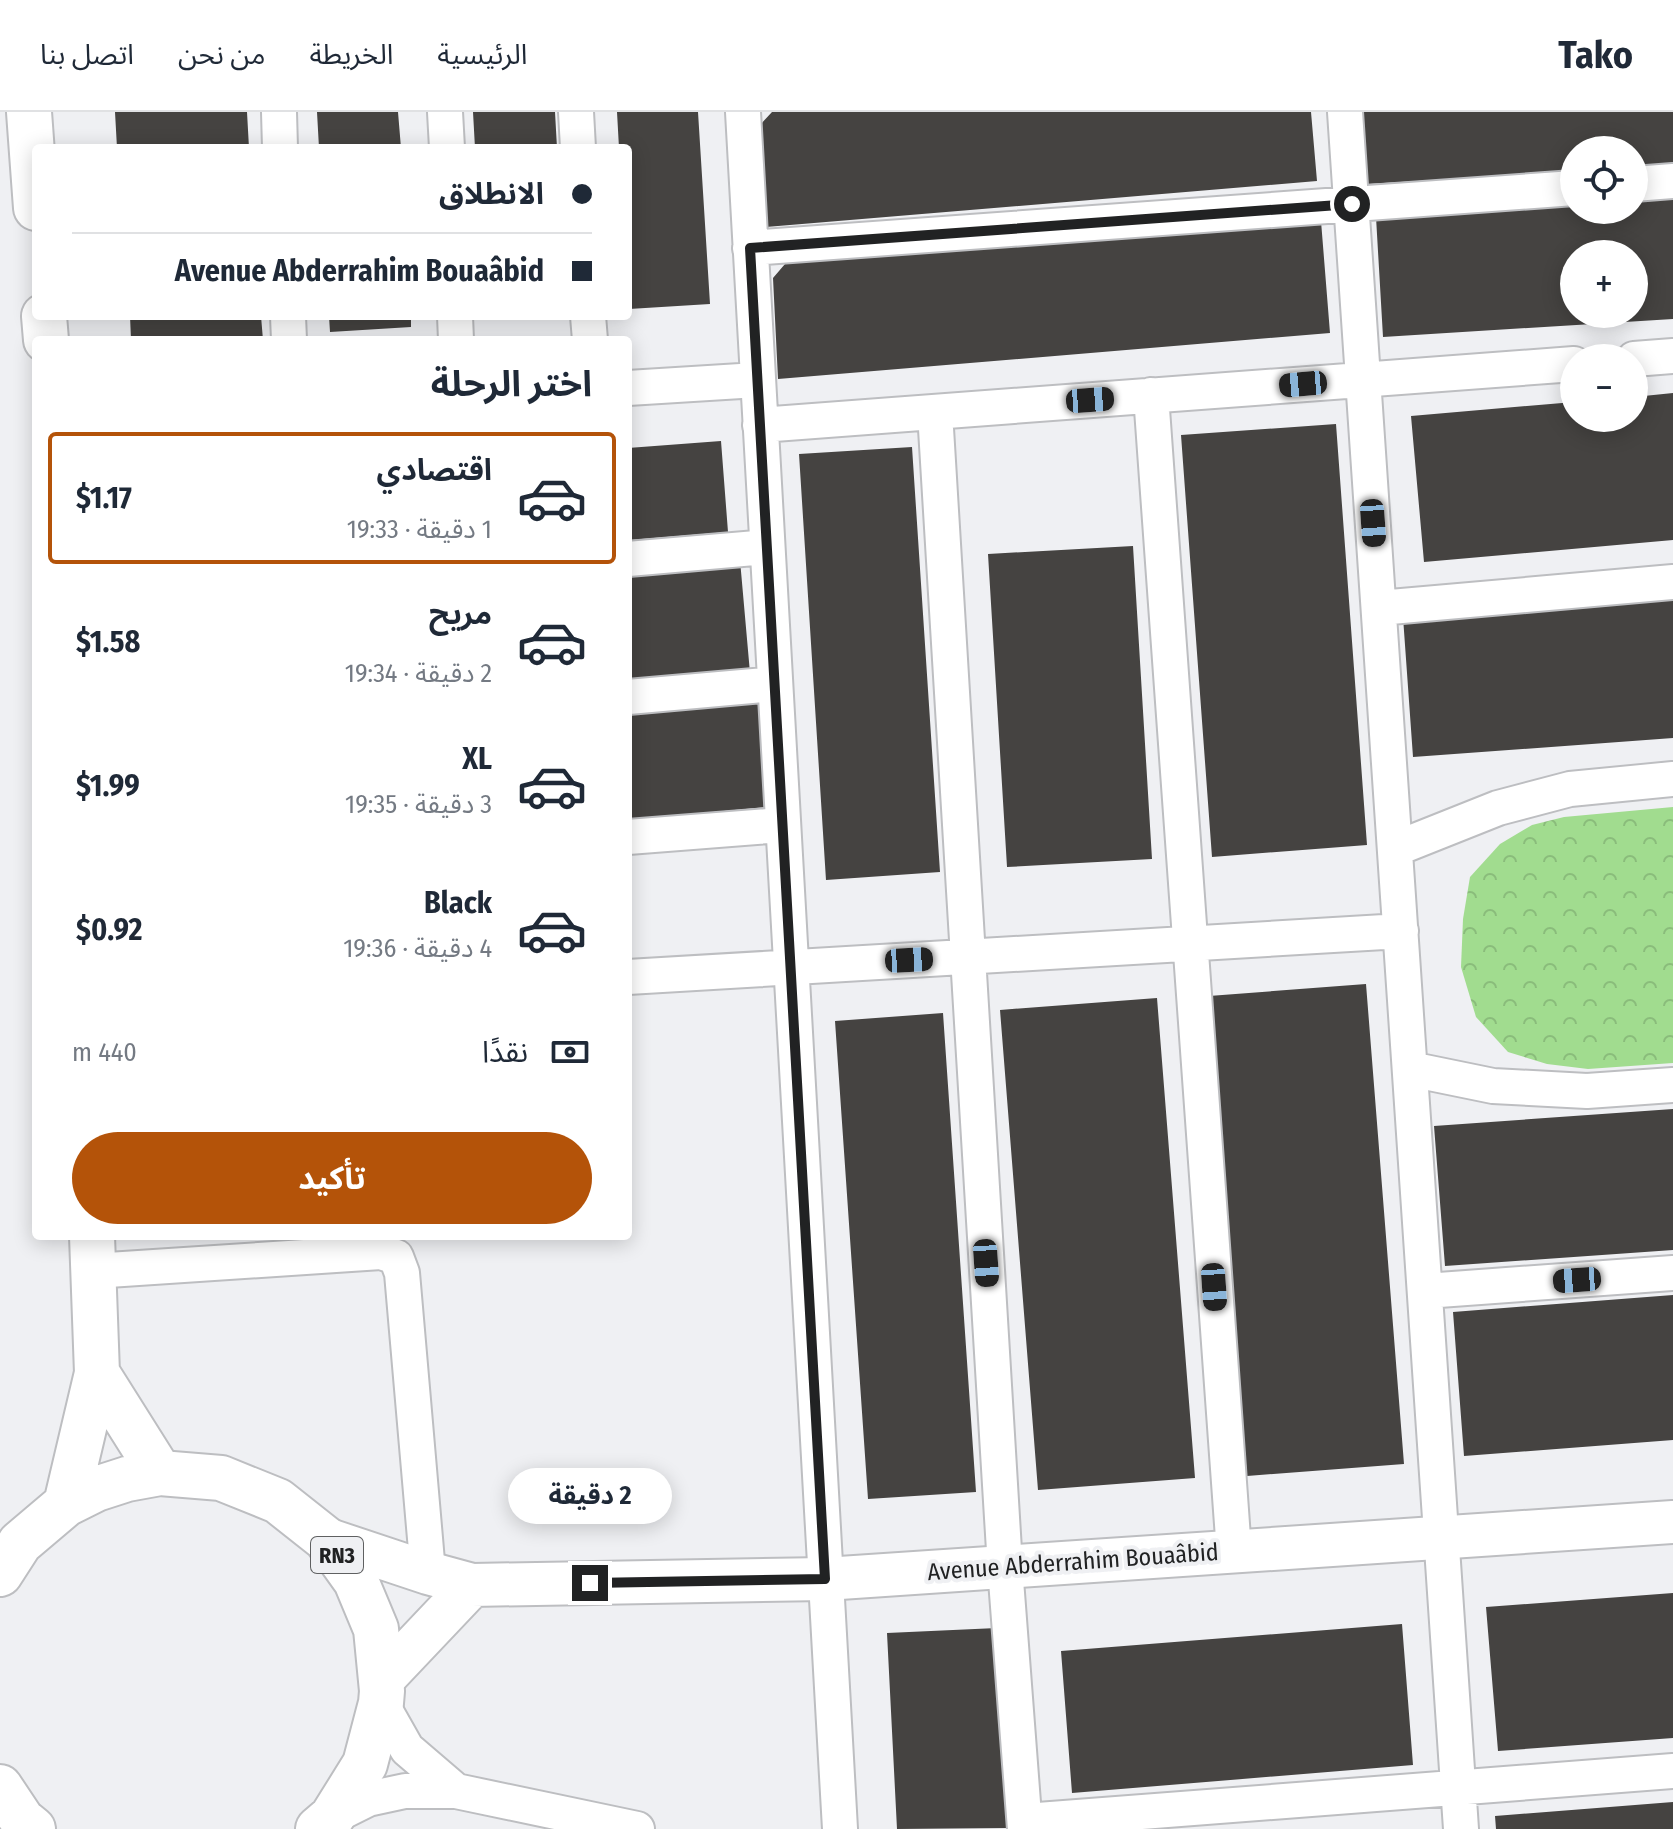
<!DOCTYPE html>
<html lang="ar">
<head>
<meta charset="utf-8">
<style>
	body { margin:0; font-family:"Fira Sans Condensed","Noto Sans Arabic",sans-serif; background:#f2f2f3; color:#1f2937; direction:rtl; height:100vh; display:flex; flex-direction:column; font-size:30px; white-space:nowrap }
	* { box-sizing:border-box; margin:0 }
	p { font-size:26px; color:#747a83 }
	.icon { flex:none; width:44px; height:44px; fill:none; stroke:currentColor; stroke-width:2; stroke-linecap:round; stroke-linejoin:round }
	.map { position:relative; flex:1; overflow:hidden; direction:ltr }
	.drawer { position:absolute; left:32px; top:224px; width:600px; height:904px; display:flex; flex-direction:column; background:#fff; border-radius:8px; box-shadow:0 4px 20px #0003; direction:rtl }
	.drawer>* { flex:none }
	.banner { position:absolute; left:32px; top:32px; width:600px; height:176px; border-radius:8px; box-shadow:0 4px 20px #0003; direction:rtl; display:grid; align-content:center; height:176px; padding:0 40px; background:#fff }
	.fabs { position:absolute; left:1560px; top:24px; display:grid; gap:16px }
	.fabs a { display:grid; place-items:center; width:88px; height:88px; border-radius:50%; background:#fff; box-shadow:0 4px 20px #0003; font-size:40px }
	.end { position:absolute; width:36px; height:36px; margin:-18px; border:10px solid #212223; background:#fff; box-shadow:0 0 0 4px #fff }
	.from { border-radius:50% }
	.bubble { position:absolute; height:56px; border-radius:28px; background:#fff; box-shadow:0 4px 20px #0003; font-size:26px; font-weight:700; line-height:56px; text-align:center; direction:rtl }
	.car { position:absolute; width:24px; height:48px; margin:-24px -12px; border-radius:10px; box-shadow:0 0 6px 2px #0007; background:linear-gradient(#222 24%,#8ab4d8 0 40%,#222 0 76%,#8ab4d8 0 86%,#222 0) }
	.banner b { display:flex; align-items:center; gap:28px; height:76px; font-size:30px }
	.banner b+b { border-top:2px solid #e0e1e3 }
	.banner i { width:20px; height:20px; background:#1f2937 }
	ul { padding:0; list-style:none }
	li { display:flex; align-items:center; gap:24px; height:132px; margin:0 16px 12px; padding:0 24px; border:4px solid transparent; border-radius:8px }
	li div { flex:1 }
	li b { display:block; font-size:30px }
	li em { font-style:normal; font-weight:700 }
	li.active { border-color:#b45309 }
	li>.icon { width:72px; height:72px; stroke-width:1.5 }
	h2 { padding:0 40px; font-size:36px; line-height:96px }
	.pay { display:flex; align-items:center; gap:20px; height:88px; padding:0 40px; font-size:30px }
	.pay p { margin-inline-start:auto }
	.button { display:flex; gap:16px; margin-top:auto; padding:16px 40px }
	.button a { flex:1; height:92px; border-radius:48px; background:#b45309; color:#fff; font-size:32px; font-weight:700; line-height:92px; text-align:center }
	header { display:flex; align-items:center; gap:48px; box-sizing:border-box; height:112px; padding:0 40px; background:#fff; border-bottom:2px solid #e0e1e3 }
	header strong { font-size:38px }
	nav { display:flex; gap:44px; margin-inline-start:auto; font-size:28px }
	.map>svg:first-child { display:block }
	.park { fill:url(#park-crowns) }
	.building { fill:#454341; fill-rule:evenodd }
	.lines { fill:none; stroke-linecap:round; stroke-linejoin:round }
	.minor-casing { stroke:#bdbec1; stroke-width:38 }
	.tertiary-casing { stroke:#bdbec1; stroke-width:46 }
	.primary-casing { stroke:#bdbec1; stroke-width:48 }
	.minor { stroke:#fff; stroke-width:34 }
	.tertiary { stroke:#fff; stroke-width:42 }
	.primary { stroke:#fff; stroke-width:44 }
	.route { stroke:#212223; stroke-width:10 }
	.labels { text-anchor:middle; stroke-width:8; stroke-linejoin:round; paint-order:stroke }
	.shield { fill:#eff0f3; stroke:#5f6061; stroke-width:2 }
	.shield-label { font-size:22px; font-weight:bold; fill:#212223 }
	.street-label { font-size:24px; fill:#212223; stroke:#eff0f3 }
</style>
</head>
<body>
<header>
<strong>Tako</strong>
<nav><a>الرئيسية</a><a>الخريطة</a><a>من نحن</a><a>اتصل بنا</a></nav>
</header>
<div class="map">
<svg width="1673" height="1717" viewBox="0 0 1673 1717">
	<defs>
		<pattern id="park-crowns" width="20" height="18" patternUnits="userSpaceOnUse" patternTransform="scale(2)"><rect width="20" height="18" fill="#a1dc8f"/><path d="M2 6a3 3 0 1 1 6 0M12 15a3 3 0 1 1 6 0" fill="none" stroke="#8abc7b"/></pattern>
	</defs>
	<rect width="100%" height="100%" fill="#eff0f3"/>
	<path class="park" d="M1673,695v256l-85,6 -41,-5 -39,-12 -32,-35 -15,-50 2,-48 7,-42 30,-33 32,-19 32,-8z"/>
	<path class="building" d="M115,0h132l2,36h-132z
		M317,0h81l3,36h-82z
		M473,0h82l2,36h-82z
		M617,0h81l12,192 -81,5 -1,-161h-9z
		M772,0h539l6,69 -551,46 -6,-102z
		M1362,0h311v54l-39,2v-18h-60v22l-208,12z
		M1673,87v120l-290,18 -7,-120 198,-12v5h60v-9zM1574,142h60v60h-60z
		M1321,109l9,112 -552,46 -5,-101 18,-21z
		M130,204h131l2,24h-132z
		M329,204h82v11l-81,5z
		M1673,281v147l-249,22 -13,-146 163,-14v16h60v-21z
		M1336,312l31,421 -155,12 -31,-422z
		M721,329l7,91 -99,8 -1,-92z
		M912,335l28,425 -114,8 -27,-426z
		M1133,434l19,313 -145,8 -19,-313z
		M740,448l10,113 -122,11v-114z
		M1673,486v140l-260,19 -10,-140z
		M757,582l10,113 -139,13v-114z
		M1366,872l38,480 -157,12 -38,-480z
		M1157,886l38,480 -157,12 -38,-480z
		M943,901l33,479 -108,7 -33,-478z
		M1673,997v141l-228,16 -11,-140z
		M1673,1183v145l-209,16 -11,-144z
		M1673,1481v145l-175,13 -12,-144z
		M1402,1512l11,141 -341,28 -11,-142z
		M997,1516l10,200 -110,1 -10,-196z
		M1673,1690v27h-177l-1,-13z"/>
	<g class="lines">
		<defs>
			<path id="minor" d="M279,0l1,36
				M445,0l2,36
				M576,0l2,36
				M743,0l97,1717
				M1345,0l116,1717
				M1634,72l39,-3
				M750,136l824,-60
				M288,204l1,24
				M455,204l1,24
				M588,204l2,24
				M1634,247l39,-3
				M628,276l129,-8
				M1151,283l83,1157
				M935,300l70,1155 20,262
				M760,313l814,-61
				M628,447l139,-12
				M1379,496l294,-26
				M628,585l147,-13
				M628,725l154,-12
				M1395,737l103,-41 72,-19 103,-10
				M628,865l773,-46
				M1410,957l83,17 94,5 86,-6
				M93,1159l288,-19 15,5 6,16 26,300
				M1425,1179l248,-18
				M381,1591l26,46 49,42
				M332,1705l36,-18 37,-8h51l181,38
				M1025,1709l648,-50"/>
			<path id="tertiary" d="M326,1427l102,34 44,12 353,-6 848,-57
				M382,1568l90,-95"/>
			<path id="primary" d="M29,0l7,96
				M44,204l2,24
				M97,1261l63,100
				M66,1392l31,-131 -5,-137
				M0,1462l20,-31 46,-39 30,-15 31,-10 33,-6 61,5 57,23 48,38 30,42 20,48 6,62 -1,12 -16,61 -33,53 -14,12
				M0,1675l22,33 11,9"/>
		</defs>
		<use href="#minor" class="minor-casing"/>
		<use href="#tertiary" class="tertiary-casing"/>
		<use href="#primary" class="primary-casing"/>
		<use href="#minor" class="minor"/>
		<use href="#tertiary" class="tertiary"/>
		<use href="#primary" class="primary"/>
	</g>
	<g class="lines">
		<path class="route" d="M590,1471l235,-4 -75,-1331 602,-44"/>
	</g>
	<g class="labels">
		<rect class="shield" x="311" y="1425" width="52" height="36" rx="6"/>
		<g class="shield-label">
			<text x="337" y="1451">RN3</text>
		</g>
		<g class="street-label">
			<text transform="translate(1073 1450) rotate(-4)" y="8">Avenue Abderrahim Bouaâbid</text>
		</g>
	</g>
</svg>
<div class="fabs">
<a><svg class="icon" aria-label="locate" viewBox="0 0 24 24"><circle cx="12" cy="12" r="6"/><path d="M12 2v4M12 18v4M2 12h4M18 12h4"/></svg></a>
<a>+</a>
<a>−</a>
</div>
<i class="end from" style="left:1352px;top:92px"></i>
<i class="end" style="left:590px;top:1471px"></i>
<div class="bubble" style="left:508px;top:1356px;width:164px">2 دقيقة</div>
<i class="car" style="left:1303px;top:272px;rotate:265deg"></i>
<i class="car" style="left:1090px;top:288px;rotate:86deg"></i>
<i class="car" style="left:1373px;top:411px;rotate:176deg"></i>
<i class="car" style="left:909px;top:848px;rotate:87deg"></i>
<i class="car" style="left:986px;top:1151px;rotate:176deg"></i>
<i class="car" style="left:1577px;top:1168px;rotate:266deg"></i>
<i class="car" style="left:1214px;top:1175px;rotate:176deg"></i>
<div class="banner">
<b><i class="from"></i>الانطلاق</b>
<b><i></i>Avenue Abderrahim Bouaâbid</b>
</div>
<section class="drawer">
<h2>اختر الرحلة</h2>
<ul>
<li class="active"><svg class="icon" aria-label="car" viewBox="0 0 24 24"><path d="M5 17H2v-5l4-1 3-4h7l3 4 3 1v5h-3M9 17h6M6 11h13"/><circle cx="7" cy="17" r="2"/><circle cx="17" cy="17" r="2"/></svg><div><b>اقتصادي</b><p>1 دقيقة · 19:33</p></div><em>$1.17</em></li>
<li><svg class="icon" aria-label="car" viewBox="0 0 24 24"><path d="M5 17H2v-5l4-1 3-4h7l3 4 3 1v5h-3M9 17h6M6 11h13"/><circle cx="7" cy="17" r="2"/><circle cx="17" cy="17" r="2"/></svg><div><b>مريح</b><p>2 دقيقة · 19:34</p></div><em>$1.58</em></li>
<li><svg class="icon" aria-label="car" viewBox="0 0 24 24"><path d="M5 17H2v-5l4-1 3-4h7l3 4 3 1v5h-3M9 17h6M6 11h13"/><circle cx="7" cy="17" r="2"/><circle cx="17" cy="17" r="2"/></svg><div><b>XL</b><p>3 دقيقة · 19:35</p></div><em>$1.99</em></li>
<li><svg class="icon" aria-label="car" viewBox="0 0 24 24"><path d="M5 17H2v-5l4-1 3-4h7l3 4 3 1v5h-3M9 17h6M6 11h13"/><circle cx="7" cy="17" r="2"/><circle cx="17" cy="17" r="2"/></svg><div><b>Black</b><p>4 دقيقة · 19:36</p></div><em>$0.92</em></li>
</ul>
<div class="pay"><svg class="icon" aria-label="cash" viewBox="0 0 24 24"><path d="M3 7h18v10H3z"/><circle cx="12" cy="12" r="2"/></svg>نقدًا<p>440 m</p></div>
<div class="button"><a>تأكيد</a></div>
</section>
</div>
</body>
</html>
